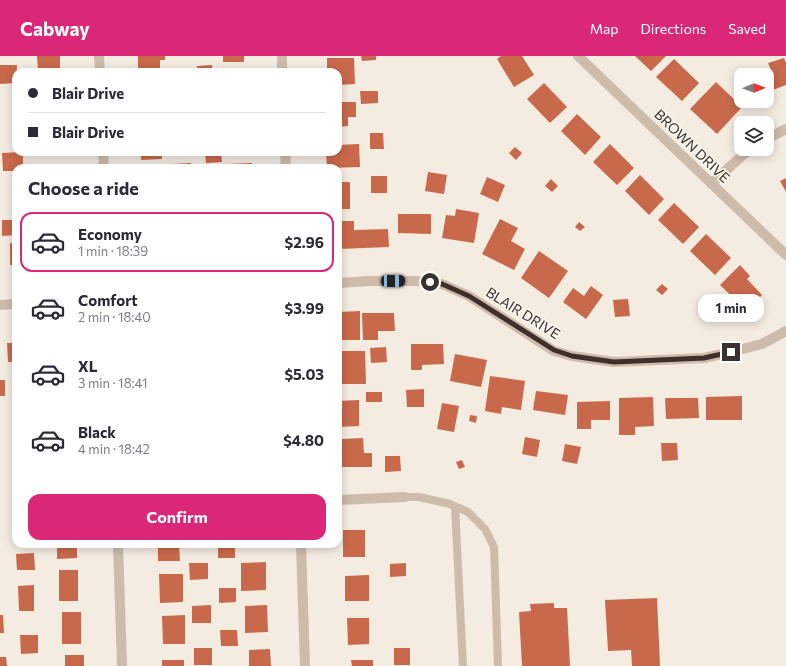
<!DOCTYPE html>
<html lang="en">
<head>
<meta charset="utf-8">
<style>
	body { margin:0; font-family:Commissioner,sans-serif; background:#f2f2f3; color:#2b2b33; height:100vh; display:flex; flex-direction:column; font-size:15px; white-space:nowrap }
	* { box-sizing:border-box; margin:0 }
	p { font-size:13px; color:#7c7c81 }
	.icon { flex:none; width:22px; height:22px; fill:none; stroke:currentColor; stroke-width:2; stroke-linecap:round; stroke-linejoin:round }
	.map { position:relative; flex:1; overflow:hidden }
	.side { position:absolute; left:12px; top:108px; width:330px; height:384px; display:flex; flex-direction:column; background:#fff; border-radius:12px; box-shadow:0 2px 10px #0003 }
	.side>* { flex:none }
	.hud { position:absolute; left:12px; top:12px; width:330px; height:88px; border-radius:12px; box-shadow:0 2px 10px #0003; display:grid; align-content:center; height:88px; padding:0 16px; background:#fff }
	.needle { width:26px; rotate:89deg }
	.fabs { position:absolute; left:734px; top:12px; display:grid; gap:8px }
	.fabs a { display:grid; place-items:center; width:40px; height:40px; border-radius:8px; background:#fff; box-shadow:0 2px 10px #0003; font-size:20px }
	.end { position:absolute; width:18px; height:18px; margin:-9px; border:5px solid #3b302b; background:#fff; box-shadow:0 0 0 2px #fff }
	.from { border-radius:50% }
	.bubble { position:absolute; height:28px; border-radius:12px; background:#fff; box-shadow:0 2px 10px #0003; font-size:13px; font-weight:700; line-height:28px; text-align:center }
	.car { position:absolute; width:12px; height:24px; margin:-12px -6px; border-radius:5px; box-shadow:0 0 3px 1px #0007; background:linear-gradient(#222 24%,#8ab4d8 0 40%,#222 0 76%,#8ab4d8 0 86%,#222 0) }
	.hud b { display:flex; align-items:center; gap:14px; height:38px; font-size:15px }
	.hud b+b { border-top:1px solid #e1e1e2 }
	.hud i { width:10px; height:10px; background:#2b2b33 }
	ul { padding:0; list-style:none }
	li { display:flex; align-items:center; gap:12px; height:60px; margin:0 8px 6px; padding:0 8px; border:2px solid transparent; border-radius:12px }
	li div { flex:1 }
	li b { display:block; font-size:15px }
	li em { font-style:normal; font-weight:700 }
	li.active { border-color:#db2777 }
	li>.icon { width:36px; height:36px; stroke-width:1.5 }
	h2 { padding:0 16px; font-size:18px; line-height:48px }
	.button { display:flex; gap:8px; margin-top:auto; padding:8px 16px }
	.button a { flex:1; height:46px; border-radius:12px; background:#db2777; color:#fff; font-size:16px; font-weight:700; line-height:46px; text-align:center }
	header { display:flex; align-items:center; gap:24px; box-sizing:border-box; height:56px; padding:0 20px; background:#db2777; color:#fff }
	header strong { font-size:19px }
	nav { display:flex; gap:22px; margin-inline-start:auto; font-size:14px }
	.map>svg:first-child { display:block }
	.building { fill:#c8694b }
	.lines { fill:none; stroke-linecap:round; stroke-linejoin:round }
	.lane { stroke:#cdbbac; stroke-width:8 }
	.street { stroke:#cdbbac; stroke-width:10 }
	.route { stroke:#3b302b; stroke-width:5 }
	.labels { text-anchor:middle; stroke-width:3.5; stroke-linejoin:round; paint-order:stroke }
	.street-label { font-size:14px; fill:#3b302b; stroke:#fbf5ee }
</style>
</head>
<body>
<header>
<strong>Cabway</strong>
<nav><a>Map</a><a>Directions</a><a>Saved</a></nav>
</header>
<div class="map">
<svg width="786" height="610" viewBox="0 0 786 610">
	<rect width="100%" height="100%" fill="#f4ebe1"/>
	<path class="building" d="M37,0h23v14h-22z
		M138,0h27v4h-5v12h-22z
		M223,0h21v6h-21z
		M361,0h15v4l-14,1z
		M501,0h21l12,19 -20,12 -17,-28z
		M635,0h31l-15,15z
		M327,2h27l1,26 -17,1v-13h-11z
		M784,2l2,5v22l-19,7v-17h-9l13,-5 -3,-7z
		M674,3l25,24 -17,18 -26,-24z
		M0,9h17l-1,18 -16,1z
		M212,9l1,7h-16v-6z
		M716,26l26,25 -25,27 -27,-25z
		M544,27l23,24 -17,16 -23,-24z
		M360,35h18v12l-17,1z
		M338,46h18v15h-8v9l-10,1z
		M577,58l24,23 -16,18 -24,-24z
		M370,77h13l1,16h-14z
		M359,88l1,23 -33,1 -1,-16h12v-7z
		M610,88l24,24 -17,17 -24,-23z
		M515,91l7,6 -6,7 -7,-7z
		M23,96v16h-7v3h-13l-1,-18z
		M42,96h23v3h-23z
		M141,96h21v7l-21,1z
		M205,96h16l1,10 -16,1z
		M191,107v5h-19v-4z
		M252,107v5h-24v-4z
		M428,116l19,3 -3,19 -19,-3z
		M640,119l24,24 -15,16 -24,-24z
		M371,120h16v17h-16z
		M487,121l18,8 -7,17 -18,-8z
		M786,122v14l-6,-11z
		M551,123l7,7 -6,6 -7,-6z
		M338,126h12v27h-12z
		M674,147l25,24 -16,17 -25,-24z
		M456,153l23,4 -5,30 -32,-5 4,-23 9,1z
		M398,158h33v20l-33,-1z
		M500,163l18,9 -7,13 14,8 -11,21 -32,-16z
		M2,164h13l1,15 -14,1z
		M338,165h16v9l34,-1 1,18 -51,2z
		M579,166l6,5 -5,4 -5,-4z
		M706,178l25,24 -16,17 -25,-24z
		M10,187h6v22h-6z
		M539,195l29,20 -19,27 -28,-20z
		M740,209l10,11 -3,3 15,16 -15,16 -27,-26z
		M662,228l6,5 -6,6 -6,-5z
		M591,230l12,9 -17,24 -23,-17 10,-14 11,8z
		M628,243l2,17 -15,1 -2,-17z
		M360,255v29h-22v-28z
		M362,257h32l1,18h-17v9h-15z
		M7,287h9v19h-8z
		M411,288h32l1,20 -22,1v5h-11z
		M386,291l1,15 -16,1 -1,-15z
		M338,295h27l1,33h-28z
		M455,298l32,6 -6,27 -31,-6z
		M490,320l35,5 -4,29 -19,-3 -1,7 -16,-3z
		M0,324h5v16h-5z
		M424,333v18h-17l-1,-17z
		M536,335l32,4 -3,20 -32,-5z
		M366,336h16v10h-16z
		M742,340v24h-36v-23z
		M653,341l1,29 -19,1v8h-16v-37z
		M665,342h33l1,20 -33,1z
		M359,344v26l-21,1v-26z
		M610,345v19h-19v9h-14v-27z
		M442,347l17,3 -5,26 -17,-3z
		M470,359l7,1 -1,7 -7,-2z
		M12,370h4v16h-3z
		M525,381l15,3 -3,17 -15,-3z
		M363,382l1,15h8v14h-30l-1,-28z
		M661,387h16l1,17 -16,1z
		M565,388l16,3 -4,17 -15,-3z
		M385,400h15l1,15 -16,1z
		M462,404l3,7 -6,2 -3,-7z
		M343,474h22v27h-22z
		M57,488h20v14l-20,1z
		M158,488h21l1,17h-22z
		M243,488h23v3l-23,1z
		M218,489h17v13h-17z
		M34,497l1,17h-18l-1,-16z
		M266,506v28l-25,1v-28z
		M189,507h19v16l-18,1z
		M406,507v13l-16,1v-13z
		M59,514h19v31h-19z
		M159,518h24v28l-23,1z
		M369,519v26h-24v-25z
		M34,529v26h-15l-1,-25z
		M219,532h17v14l-17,1z
		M657,542l3,68h-28l-1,-16 -23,1 -3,-51z
		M554,547v5h13l3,58h-48l-3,-54 12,-1 -1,-7z
		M211,549v18h-19v-17z
		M267,549l1,27 -23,1v-27z
		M62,556h19v32h-19z
		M0,559h3l1,18h-4z
		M185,559v29h-22l-1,-28z
		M347,562h22v26l-21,1z
		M220,574h17l1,16h-17z
		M20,579h18v18l-17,1z
		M194,592h18v17h-18z
		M394,592h16v17h-16z
		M270,593l1,17h-22v-16z
		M65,599h19v11h-19z
		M0,601h6l1,9h-7z
		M162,604h22v6h-22z
		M351,604h22v6h-21z"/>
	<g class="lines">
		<path class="lane" d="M405,441h14l31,7 18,8 17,17 9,18 4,119
			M455,450l8,160"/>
		<path class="street" d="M99,0l1,16
			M282,0v16
			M578,0l208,199
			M767,83l19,-10
			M103,96l1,16
			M285,96l1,16
			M711,128l33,-30 8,-5
			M338,227l31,-2h48l25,3 27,12 85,55 18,5 42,6 90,-4 27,-6 31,-8 24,-13
			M0,249l16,-1
			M338,444l67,-3
			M118,488l4,122
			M301,488l4,122"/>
	</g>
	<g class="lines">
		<path class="route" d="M430,226l12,2 27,12 85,54 18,6 42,6 90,-4 27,-6"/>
	</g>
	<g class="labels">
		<g class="street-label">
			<text transform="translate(692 90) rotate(44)" y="5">BROWN DRIVE</text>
			<text transform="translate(523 257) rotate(32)" y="5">BLAIR DRIVE</text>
		</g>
	</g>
</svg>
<div class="fabs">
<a><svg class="needle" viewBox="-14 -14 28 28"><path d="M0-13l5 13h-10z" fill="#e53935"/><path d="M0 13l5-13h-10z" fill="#7c7c81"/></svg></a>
<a><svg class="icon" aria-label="layers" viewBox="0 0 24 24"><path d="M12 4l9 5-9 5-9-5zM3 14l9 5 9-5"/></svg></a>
</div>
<i class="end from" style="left:430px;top:226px"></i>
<i class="end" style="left:731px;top:296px"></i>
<div class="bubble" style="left:698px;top:238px;width:66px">1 min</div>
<i class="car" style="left:393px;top:225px;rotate:89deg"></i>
<div class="hud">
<b><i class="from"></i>Blair Drive</b>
<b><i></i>Blair Drive</b>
</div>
<section class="side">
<h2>Choose a ride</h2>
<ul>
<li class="active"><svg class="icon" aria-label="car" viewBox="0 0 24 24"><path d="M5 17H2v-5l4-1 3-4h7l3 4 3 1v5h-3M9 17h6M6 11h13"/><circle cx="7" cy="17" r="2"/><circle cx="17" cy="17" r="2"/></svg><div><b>Economy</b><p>1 min · 18:39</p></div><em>$2.96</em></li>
<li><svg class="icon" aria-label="car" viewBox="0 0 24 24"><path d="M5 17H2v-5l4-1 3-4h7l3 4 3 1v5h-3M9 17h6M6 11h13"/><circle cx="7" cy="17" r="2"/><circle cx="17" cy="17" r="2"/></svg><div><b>Comfort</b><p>2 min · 18:40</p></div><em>$3.99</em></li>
<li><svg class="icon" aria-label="car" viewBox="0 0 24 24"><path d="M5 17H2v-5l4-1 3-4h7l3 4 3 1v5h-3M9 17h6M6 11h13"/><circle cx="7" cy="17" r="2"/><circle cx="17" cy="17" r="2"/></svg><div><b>XL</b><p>3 min · 18:41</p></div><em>$5.03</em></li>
<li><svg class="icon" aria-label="car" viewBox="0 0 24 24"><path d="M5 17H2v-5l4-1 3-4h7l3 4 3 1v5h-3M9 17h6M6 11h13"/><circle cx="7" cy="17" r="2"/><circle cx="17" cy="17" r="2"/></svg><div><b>Black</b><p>4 min · 18:42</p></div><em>$4.80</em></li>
</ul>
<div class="button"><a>Confirm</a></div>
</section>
</div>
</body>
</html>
